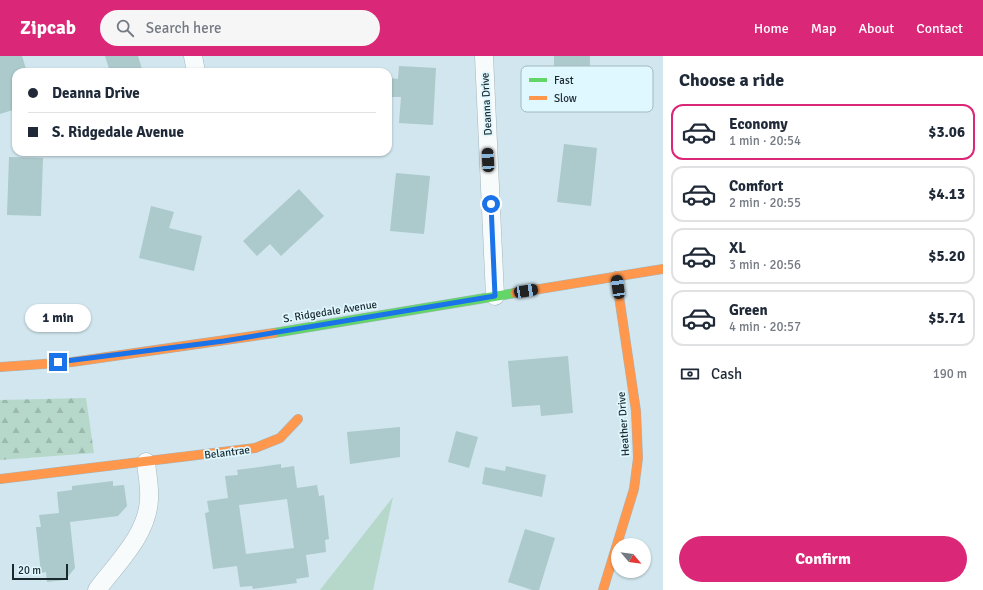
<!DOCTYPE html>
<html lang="en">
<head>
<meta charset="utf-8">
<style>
	body { margin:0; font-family:Signika,sans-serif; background:#f6f6f7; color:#1f2937; height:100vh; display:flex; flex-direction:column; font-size:15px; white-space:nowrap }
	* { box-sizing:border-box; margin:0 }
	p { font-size:13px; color:#747a83 }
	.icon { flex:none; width:22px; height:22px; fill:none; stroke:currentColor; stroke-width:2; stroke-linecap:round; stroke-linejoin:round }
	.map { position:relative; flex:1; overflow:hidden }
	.drawer { display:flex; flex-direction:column; background:#fff; width:320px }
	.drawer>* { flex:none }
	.banner { position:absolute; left:12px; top:12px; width:380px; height:88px; border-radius:12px; box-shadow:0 1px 3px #0004; display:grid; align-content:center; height:88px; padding:0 16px; background:#fff }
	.needle { width:26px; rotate:119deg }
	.controls { position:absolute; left:611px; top:482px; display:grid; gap:8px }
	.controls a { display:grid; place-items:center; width:40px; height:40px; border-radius:50%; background:#fff; box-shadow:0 1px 3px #0004; font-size:20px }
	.scale { position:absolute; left:12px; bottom:10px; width:56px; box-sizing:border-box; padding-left:4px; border:2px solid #1a292e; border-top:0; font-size:11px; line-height:14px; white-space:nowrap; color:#1a292e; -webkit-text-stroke:3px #dff7ff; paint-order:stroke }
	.end { position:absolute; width:18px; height:18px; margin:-9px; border:5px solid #1a73e8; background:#fff; box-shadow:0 0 0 2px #fff }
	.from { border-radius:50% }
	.bubble { position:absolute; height:28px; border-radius:14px; background:#fff; box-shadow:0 1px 3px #0004; font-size:13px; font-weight:700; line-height:28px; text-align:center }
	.car { position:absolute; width:12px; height:24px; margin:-12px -6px; border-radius:5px; box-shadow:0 0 3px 1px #0007; background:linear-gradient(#222 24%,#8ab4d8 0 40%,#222 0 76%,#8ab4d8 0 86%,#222 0) }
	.banner b { display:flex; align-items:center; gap:14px; height:38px; font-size:15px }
	.banner b+b { border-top:1px solid #e0e1e3 }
	.banner i { width:10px; height:10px; background:#1f2937 }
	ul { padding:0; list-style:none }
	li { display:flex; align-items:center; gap:12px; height:56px; margin:0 8px 6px; padding:0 8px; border:2px solid #e0e1e3; border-radius:12px }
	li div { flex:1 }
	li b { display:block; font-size:15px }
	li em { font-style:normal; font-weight:700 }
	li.on { border-color:#db2777 }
	li>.icon { width:36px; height:36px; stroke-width:1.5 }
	h2 { padding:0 16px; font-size:18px; line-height:48px }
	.pay { display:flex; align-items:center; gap:10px; height:44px; padding:0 16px; font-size:15px }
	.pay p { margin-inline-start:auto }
	.action { display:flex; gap:8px; margin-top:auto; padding:8px 16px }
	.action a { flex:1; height:46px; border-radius:24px; background:#db2777; color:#fff; font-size:16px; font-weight:700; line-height:46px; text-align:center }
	header { display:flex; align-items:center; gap:24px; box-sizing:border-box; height:56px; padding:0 20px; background:#db2777; color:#fff }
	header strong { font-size:19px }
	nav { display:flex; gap:22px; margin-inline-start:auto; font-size:14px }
	.search { width:280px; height:36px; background:#f6f6f7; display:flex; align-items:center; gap:10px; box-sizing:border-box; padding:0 14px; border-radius:22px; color:#747a83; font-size:15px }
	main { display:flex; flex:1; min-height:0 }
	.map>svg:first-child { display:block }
	.green { fill:#b6d8ca }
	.forest { fill:url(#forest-firs) }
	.building { fill:#acc9cb; fill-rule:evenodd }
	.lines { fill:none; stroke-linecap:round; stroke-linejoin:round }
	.street-casing { stroke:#a6b6bc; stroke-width:19 }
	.fast-casing { stroke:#a6b6bc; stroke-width:10 }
	.slow-casing { stroke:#a6b6bc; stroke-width:10 }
	.street { stroke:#f8fbfc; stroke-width:18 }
	.fast { stroke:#63d668; stroke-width:9 }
	.slow { stroke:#ff974d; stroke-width:9 }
	.route { stroke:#1a73e8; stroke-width:5 }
	.labels { text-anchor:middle; stroke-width:3.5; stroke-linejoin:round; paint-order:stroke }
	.street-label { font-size:11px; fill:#1a292e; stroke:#dff7ff }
	.key { fill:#dff7ff; stroke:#a4b9c0; stroke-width:1 }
	.key-label { font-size:11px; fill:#1a292e }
</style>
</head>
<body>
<header>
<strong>Zipcab</strong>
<div class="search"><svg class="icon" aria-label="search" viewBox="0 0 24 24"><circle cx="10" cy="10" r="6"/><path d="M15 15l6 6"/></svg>Search here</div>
<nav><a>Home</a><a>Map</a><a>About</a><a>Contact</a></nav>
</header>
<main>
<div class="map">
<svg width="663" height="534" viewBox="0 0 663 534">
	<defs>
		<pattern id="forest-firs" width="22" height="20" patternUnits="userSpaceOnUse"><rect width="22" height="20" fill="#b6d8ca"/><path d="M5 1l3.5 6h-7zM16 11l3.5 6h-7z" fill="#9cb9ae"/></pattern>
	</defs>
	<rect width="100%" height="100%" fill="#d1e6ee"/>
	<path class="green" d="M393,441l-20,93h-53z"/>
	<path class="forest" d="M86,342l8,55 -94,7v-60z"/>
	<path class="building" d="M0,0h22l5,16h-11v37l-16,5z
		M105,0h33l5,16h-33z
		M554,0h36l-1,44h-35z
		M399,10l37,2 -3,57 -34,-2 2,-26h-10v-19l7,1z
		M564,88l33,4 -6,58 -34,-4z
		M9,101l34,1 -2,58 -34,-1z
		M396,117l34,3 -6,58 -34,-3z
		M299,133l25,27 -43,40 -11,-12 -13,12 -14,-15z
		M151,150l23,6 -5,16 33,8 -8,35 -55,-13z
		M568,300l5,57 -32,3 -1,-11 -28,2 -4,-46z
		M400,371v30l-50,7 -3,-32z
		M456,375l22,6 -9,31 -21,-6z
		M281,408v4l13,-2 3,22 20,-3 2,11 5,-1 5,44 -4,1 1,12 -20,3 3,22 -13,2 1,4 -44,6 -1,-3 -12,1 -3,-21 -24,3 -8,-56 4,-1 -2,-11 21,-3 -3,-22 13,-1 -1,-5zM287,443l7,49 -48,6 -7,-49z
		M506,410l40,9 -4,22 -60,-13 3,-17 20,4z
		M113,425v5l11,-1 3,21 -9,10 -48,6 5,46 -10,12 -18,2 -1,-10 -5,1 -5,-46h5l-2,-12 20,-2 -2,-21 15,-2v-4z
		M525,473l30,9 -16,52h-7l-24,-8z"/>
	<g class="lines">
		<defs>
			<path id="street" d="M193,0l3,16
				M484,0l11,240
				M97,534c20,-27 51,-56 52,-91 1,-12 -2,-25 -3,-37"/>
			<path id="fast" d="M274,277l241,-40"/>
			<path id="slow" d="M515,237l148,-24
				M0,311l72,-5 202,-29
				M0,423l255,-31 25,-10 18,-19
				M603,534l31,-101 4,-31 -2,-47 -20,-135"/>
		</defs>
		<use href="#street" class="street-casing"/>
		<use href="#fast" class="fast-casing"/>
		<use href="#slow" class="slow-casing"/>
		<use href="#street" class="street"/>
		<use href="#fast" class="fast"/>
		<use href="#slow" class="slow"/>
	</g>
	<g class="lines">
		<path class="route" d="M58,306l166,-21 271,-45 -4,-92"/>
	</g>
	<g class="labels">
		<g class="street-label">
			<text transform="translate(486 48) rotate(-93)" y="4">Deanna Drive</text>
			<text transform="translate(330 255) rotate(-9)" y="4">S. Ridgedale Avenue</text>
			<text transform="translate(623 368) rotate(-94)" y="4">Heather Drive</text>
			<text transform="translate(227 396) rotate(-7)" y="4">Belantrae</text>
		</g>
	</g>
	<rect x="521" y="10" width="132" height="46" rx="6" class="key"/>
	<rect x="529" y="22" width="18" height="4" fill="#63d668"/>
	<rect x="529" y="40" width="18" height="4" fill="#ff974d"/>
	<g class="key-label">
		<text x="554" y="28">Fast</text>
		<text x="554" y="46">Slow</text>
	</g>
</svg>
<div class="controls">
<a><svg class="needle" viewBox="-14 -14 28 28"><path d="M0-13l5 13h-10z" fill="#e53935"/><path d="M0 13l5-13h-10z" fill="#747a83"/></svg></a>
</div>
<div class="scale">20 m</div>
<i class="end from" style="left:491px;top:148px"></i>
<i class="end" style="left:58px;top:306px"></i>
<div class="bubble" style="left:25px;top:248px;width:66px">1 min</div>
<i class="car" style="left:488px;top:104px;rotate:357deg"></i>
<i class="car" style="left:618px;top:231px;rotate:352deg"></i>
<i class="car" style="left:526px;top:235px;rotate:81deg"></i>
<div class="banner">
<b><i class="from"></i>Deanna Drive</b>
<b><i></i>S. Ridgedale Avenue</b>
</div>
</div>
<section class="drawer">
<h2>Choose a ride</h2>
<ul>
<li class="on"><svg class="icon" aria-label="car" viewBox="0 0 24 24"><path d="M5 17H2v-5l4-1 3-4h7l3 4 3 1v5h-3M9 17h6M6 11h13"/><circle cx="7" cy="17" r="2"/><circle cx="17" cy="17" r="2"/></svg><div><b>Economy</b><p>1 min · 20:54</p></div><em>$3.06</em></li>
<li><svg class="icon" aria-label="car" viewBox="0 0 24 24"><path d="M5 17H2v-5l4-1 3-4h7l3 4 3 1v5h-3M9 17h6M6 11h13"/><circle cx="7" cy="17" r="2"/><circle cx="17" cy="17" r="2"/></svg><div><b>Comfort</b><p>2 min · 20:55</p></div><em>$4.13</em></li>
<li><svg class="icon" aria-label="car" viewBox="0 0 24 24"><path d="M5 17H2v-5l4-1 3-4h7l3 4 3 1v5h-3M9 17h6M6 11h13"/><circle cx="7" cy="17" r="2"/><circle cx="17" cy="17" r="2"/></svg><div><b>XL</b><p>3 min · 20:56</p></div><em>$5.20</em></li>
<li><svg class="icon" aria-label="car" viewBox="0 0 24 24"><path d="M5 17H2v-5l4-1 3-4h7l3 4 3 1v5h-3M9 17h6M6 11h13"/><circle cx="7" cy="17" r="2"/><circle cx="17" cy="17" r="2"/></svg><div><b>Green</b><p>4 min · 20:57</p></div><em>$5.71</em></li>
</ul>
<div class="pay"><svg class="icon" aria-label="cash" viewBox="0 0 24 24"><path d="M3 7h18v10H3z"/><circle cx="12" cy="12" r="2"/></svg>Cash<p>190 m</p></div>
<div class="action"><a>Confirm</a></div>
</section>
</main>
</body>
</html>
